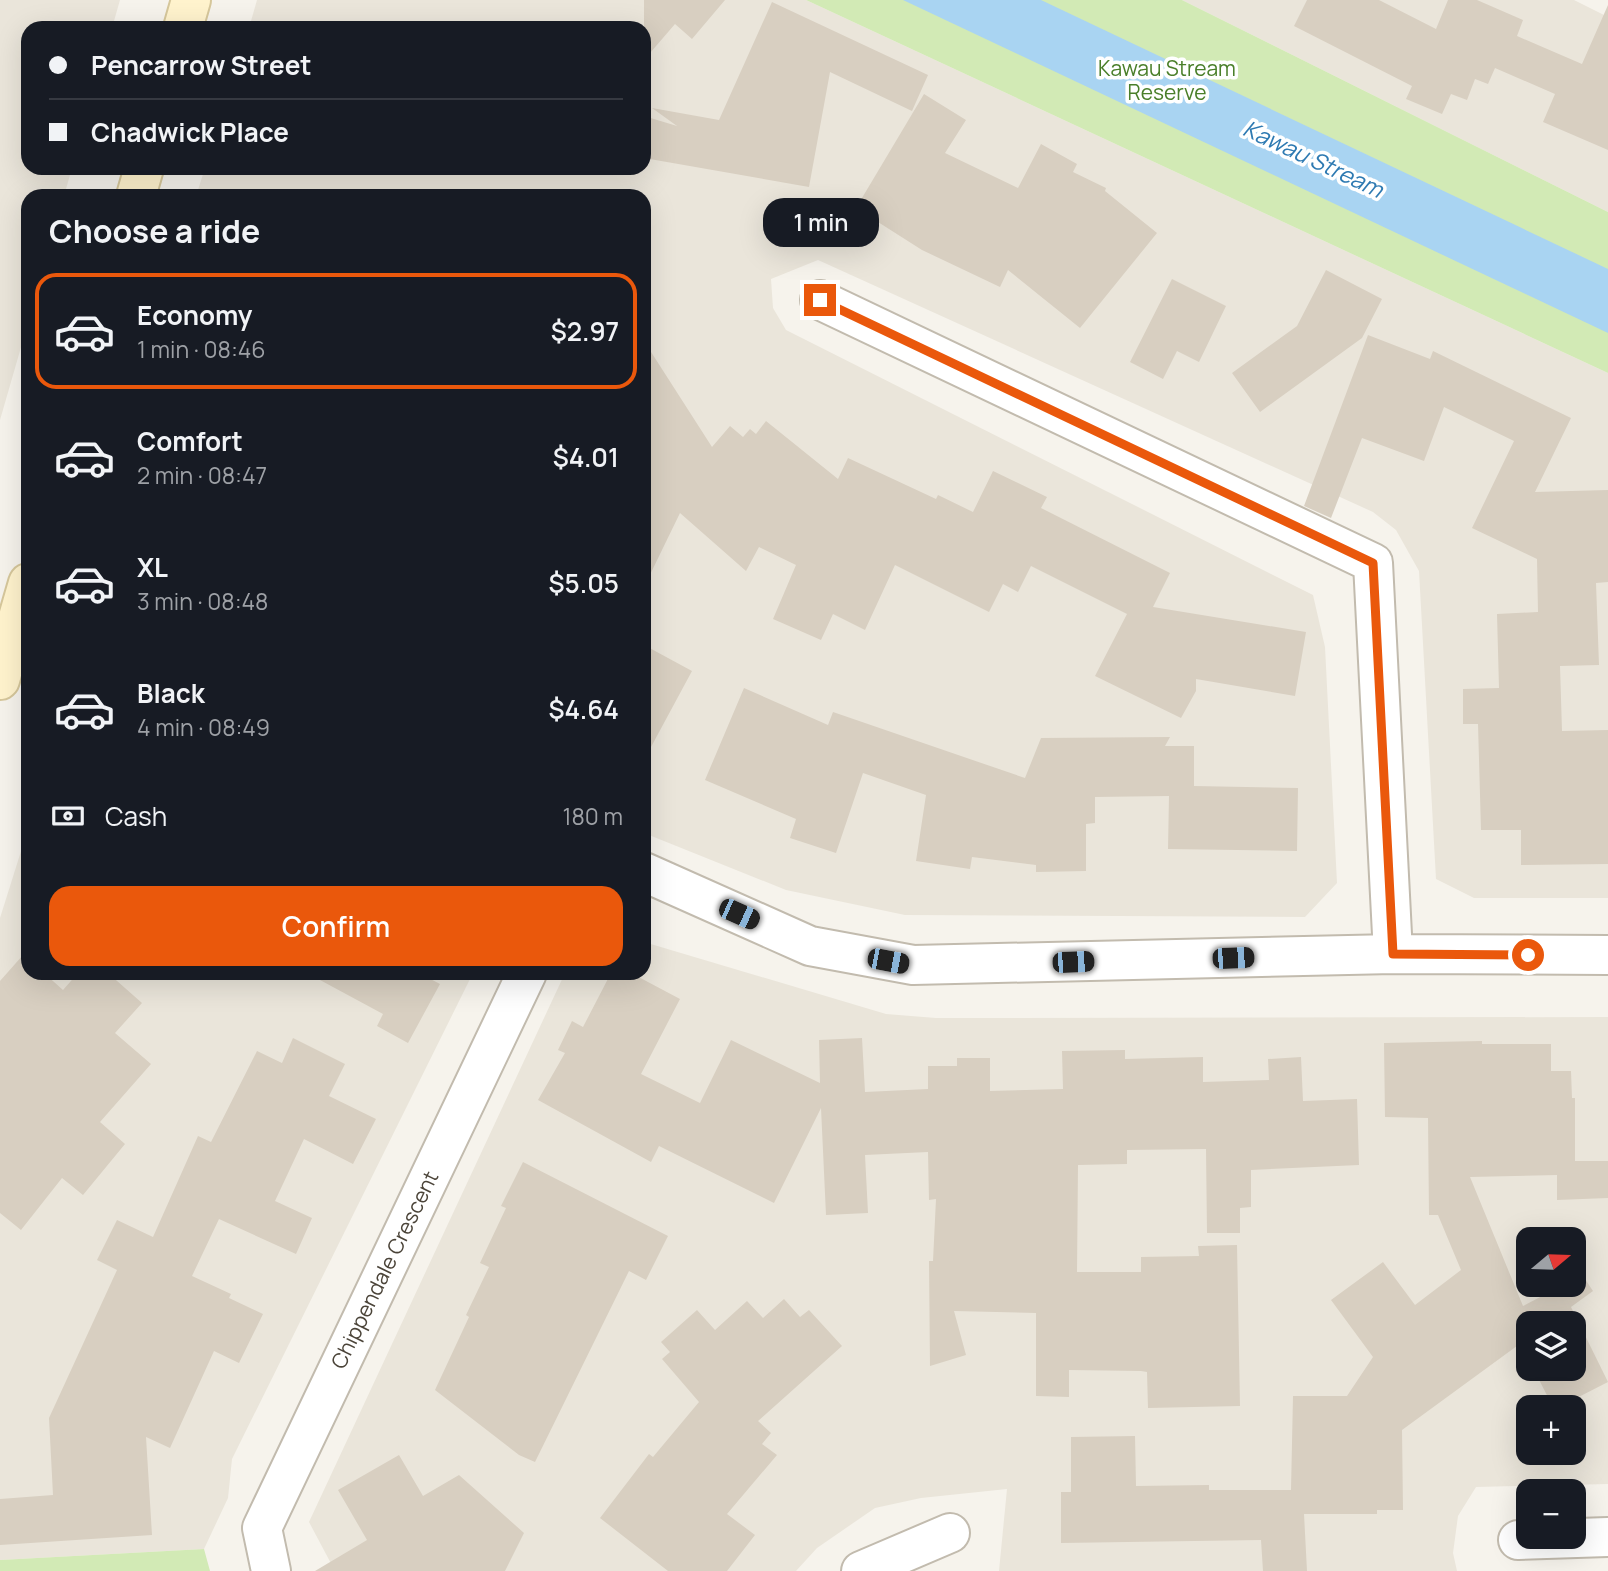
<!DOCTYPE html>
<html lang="en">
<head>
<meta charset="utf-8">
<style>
	body { margin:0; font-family:Manrope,sans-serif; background:#242831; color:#f1f3f6; height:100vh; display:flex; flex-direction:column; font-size:26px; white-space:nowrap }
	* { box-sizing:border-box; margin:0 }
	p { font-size:23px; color:#9ea1a6 }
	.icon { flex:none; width:38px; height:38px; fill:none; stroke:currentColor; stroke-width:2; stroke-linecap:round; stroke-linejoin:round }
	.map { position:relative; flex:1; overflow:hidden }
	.side { position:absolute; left:21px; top:189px; width:630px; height:791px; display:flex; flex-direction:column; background:#171b24; border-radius:21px; box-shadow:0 7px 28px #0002 }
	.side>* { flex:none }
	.banner { position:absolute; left:21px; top:21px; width:630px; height:154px; border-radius:21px; box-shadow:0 7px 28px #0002; display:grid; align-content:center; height:154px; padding:0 28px; background:#171b24 }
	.needle { width:46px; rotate:71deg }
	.fabs { position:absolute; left:1516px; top:1227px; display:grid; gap:14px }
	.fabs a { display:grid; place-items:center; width:70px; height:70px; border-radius:14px; background:#171b24; box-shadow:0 7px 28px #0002; font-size:35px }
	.end { position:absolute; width:32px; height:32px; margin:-16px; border:9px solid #ea580c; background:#fff; box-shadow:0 0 0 4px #fff }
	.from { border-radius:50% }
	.bubble { position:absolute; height:49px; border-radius:21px; background:#171b24; box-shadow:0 7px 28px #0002; font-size:23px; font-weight:600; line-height:49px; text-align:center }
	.car { position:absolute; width:21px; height:42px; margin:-21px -10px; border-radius:9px; box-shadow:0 0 5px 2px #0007; background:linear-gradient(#222 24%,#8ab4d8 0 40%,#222 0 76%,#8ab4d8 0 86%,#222 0) }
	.banner b { display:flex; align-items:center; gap:24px; height:66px; font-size:26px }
	.banner b+b { border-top:2px solid #363941 }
	.banner i { width:18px; height:18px; background:#f1f3f6 }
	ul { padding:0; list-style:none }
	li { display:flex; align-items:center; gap:21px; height:116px; margin:0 14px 10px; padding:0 14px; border:4px solid transparent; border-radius:21px }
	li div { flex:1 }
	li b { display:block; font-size:26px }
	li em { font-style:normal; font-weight:600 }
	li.on { border-color:#ea580c }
	li>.icon { width:63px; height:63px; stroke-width:1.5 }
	h2 { padding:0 28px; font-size:32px; line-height:84px }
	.pay { display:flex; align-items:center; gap:18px; height:77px; padding:0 28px; font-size:26px }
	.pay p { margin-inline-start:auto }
	.cta { display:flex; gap:14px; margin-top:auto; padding:14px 28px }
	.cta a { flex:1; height:80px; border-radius:21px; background:#ea580c; color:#fff; font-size:28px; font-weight:600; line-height:80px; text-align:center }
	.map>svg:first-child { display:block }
	.residential { fill:#eae5da; fill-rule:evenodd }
	.green { fill:#d2eab5 }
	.water { fill:#a9d4f2 }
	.building { fill:#d8cfc1 }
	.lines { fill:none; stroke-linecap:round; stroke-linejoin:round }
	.street-casing { stroke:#c2bbae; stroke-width:42 }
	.secondary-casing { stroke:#d6c79b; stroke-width:42 }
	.street { stroke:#fff; stroke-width:38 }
	.secondary { stroke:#fff3cd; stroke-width:38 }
	.route { stroke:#ea580c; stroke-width:9 }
	.labels { text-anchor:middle; stroke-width:7; stroke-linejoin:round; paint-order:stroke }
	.park-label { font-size:21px; fill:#4a7f2a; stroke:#fff }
	.street-label { font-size:21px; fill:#4b4439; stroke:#fff }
	.water-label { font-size:23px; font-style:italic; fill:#2e7ab2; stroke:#fff }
</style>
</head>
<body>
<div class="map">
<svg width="1608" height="1571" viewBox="0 0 1608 1571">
	<rect width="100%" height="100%" fill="#f6f3ec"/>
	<path class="residential" d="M0,0h120l-8,28h-84v140h44l-8,28h-36v127l-28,97z
		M257,0h549l802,373v525h-134l-38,-19 -17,-308 -23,-41 -23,-18 -555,-252 -47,19 2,29 13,22 527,265 12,52 12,236 -32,34 -400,-2 -119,-25 -142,-57v-637h-448l9,-28h439v-140h-395z
		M1182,0h392l34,17v195z
		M28,829v144h445l-241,486 -4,39 -24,51 -204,11v-642z
		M644,942l242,72 50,4 672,-1v467l-132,3 -18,29 -5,37 4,18h-458l8,-82 -86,9 -46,10 -58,40 -21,23h-461l-26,-49 256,-549h79zM1528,1239h45v45h-45zM1528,1323h45v45h-45zM1528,1407h45v45h-45z"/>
	<path class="green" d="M806,0h376l426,212v161z
		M204,1549l6,22h-210v-11z"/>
	<path class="water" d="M903,0h138l567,269v64z"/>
	<path class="building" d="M644,0h81l-33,39 -17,-15 -31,36z
		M1307,0h72l57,29 12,-29h29l46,20 -6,16 65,28 26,-59v145l-65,-28 12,-28 -60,-26 -7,16 -13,-5 -8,21 -16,-6 -9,20 -36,-15 6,-13 -118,-60z
		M772,2l156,73 -16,36 -82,-39 -21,115 -165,-29v-42l33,10 -25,-18 67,12z
		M924,94l42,26 -21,33 73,35 23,-44 36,20 -4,8 33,16 -1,3 52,42 -77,95 -72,-58 -8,17 -78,-37 -66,-42z
		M1326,270l56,29 -20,39 -102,74 -28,-39 65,-47z
		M1172,279l54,27 -27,56 -22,-11 -14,28 -33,-17z
		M1368,335l62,24 3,-8 138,67 -36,74 73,-2v92l-12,1 3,82 -39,1 2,65 46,-1v134l-87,1v-35h-40l-3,-106h-15v-35l36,-1 -2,-74 41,-2 -1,-53 -65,-31 42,-87 -70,-34 -20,54 -62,-23 -31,80 -27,-12z
		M644,341l68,106 18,-21 13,11 7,-8 6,5 10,-13 72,58 10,-21 88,41 2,-4 35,17 20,-41 54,26 -6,11 129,65 -17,34 153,25 -11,64 -99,-17v12l-15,27 -86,-42 32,-62 -96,-48 -13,26 -15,-8 -14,28 -94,-47 -30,65 -32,-16 -12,26 -48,-21 23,-54 -37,-18 -13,24 -66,-58 -36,74z
		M644,645l48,26 -48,89z
		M744,688l84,37 5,-13 192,66 16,-40 129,-1 -5,9h29v40l104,2 -1,63 -129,-2 1,-53 -74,1v26l-9,1v47l-50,1v-7l-64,-8 -2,12 -54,-8 10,-66 -63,-22 -27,80 -46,-15 6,-19 -91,-39z
		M23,955l5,4v14h16l19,17 15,-17h30l34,30 -27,30 36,31 -51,58 25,22 -42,51 -21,-17 -41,52 -21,-17v-232z
		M307,973h112l21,11 -32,59 -31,-17 6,-12z
		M611,973h20l49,26 -39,75 59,29 31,-63 89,43 -1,-43 43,-2 3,54 63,-3v-23h29v-8h33v33l73,-2 -1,-38 63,-1v9l78,-2v25l66,-2 -1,-21 33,-2 2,44 54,-2 2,66 -108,5v37l-11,1v25h-33l-1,-84 -79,1v14l-49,1 -1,107h64v-15l58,-1 -1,-10 39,-1 3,161 -92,2 -1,-36 -6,-1 -72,-1v27l-33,-1v-83l-82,-2 12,44 -36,11 -1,-105h4l3,-62 -7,1 -1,-48 -63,3 3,58 -42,2 -5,-107 -47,95 -115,-57 -8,16 -113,-62 27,-47 -7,-3 14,-29 11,6z
		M293,1038l52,26 -16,32 47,23 -23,45 -49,-25 -29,62 37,17 -16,36 -77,-35 -27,57 39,18 -2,4 34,16 -24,49 -25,-12 -44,97 -24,-11 6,98 -152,10v-46l53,-4 -4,-77 68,-148 -20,-10 20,-40 36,17 45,-101 13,6 46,-91 25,12z
		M1482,1041v3h69v27h20l1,27h3v63h33v37l-51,2v-25l-87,2 53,129 42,-22h8v-3l10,-5 10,15 -22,16 37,75 -49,25h-6l-20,-39h40v-45h-45v34l-7,-14 -119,87 1,80h-26v4h-73l3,57h-44l-2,-31 -200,3v-51h10v-55l64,-1 1,50 73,-1v5h82l2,-94h54l26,-39 -42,-57 52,-38 32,43 46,-35 -23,-55h-9l-1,-97 -43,-1 -1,-74z
		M523,1162l145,74 -22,44 -17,-9 -94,191 -16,-7 -84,-65 34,-73 -3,-2 23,-48 -9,-4 26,-55 -5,-2z
		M784,1299l16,18 9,-7 33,36 -84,75 13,12 -9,11 15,11 -50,59 28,21 -28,36h-59l-68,-53 49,-64 4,3 46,-55 -37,-43 8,-7 -9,-10 36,-32 18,20 32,-29 16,17z
		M399,1455l24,41 36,-21 65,58 -19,38h-190l52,-31 -29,-50z"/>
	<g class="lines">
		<defs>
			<path id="street" d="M820,300l553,263 20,391
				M644,872l166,74 103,19 480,-11 215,1
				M1518,1540l90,-3
				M271,1571l-9,-43 265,-555
				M861,1571l89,-38"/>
			<path id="secondary" d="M183,28l8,-28
				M136,196l8,-28
				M0,680l28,-97"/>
		</defs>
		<use href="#street" class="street-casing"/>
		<use href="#secondary" class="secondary-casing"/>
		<use href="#street" class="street"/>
		<use href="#secondary" class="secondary"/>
	</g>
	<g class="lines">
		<path class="route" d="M820,300l553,263 20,391 135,1"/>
	</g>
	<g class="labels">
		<g class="park-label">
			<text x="1167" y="76">Kawau Stream<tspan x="1167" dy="24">Reserve</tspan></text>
		</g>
		<g class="street-label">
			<text transform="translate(385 1270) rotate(-64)" y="7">Chippendale Crescent</text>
		</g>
		<g class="water-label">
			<text transform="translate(1313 159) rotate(25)" y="8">Kawau Stream</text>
		</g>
	</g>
</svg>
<div class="fabs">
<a><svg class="needle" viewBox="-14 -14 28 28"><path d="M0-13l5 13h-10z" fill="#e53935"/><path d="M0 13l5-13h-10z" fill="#9ea1a6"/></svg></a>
<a><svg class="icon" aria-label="layers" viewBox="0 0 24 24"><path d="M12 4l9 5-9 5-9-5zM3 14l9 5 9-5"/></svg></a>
<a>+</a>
<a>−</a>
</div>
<i class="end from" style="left:1528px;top:955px"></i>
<i class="end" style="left:820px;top:300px"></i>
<div class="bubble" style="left:763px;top:198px;width:116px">1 min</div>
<i class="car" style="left:739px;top:914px;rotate:114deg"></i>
<i class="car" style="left:1233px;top:958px;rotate:88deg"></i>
<i class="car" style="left:888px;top:961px;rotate:101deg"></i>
<i class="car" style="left:1073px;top:962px;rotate:88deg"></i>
<div class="banner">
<b><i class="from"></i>Pencarrow Street</b>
<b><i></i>Chadwick Place</b>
</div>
<section class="side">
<h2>Choose a ride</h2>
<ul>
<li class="on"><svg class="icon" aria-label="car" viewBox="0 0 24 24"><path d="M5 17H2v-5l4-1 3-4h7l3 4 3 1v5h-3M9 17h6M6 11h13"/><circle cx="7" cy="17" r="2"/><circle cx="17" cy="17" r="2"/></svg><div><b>Economy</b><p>1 min · 08:46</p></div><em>$2.97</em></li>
<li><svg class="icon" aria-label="car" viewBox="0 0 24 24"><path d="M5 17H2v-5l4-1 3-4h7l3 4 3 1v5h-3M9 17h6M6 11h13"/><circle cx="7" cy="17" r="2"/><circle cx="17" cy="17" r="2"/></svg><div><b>Comfort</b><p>2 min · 08:47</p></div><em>$4.01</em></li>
<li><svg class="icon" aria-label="car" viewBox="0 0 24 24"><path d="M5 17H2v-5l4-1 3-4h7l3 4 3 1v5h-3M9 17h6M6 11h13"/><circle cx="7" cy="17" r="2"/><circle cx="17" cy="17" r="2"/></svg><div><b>XL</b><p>3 min · 08:48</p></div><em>$5.05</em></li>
<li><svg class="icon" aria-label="car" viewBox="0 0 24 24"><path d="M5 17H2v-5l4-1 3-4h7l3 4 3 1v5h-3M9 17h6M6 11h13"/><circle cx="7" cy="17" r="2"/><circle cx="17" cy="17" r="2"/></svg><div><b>Black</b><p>4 min · 08:49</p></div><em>$4.64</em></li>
</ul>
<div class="pay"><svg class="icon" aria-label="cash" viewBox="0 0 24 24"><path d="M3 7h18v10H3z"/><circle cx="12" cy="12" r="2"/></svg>Cash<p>180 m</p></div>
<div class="cta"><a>Confirm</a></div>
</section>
</div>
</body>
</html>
